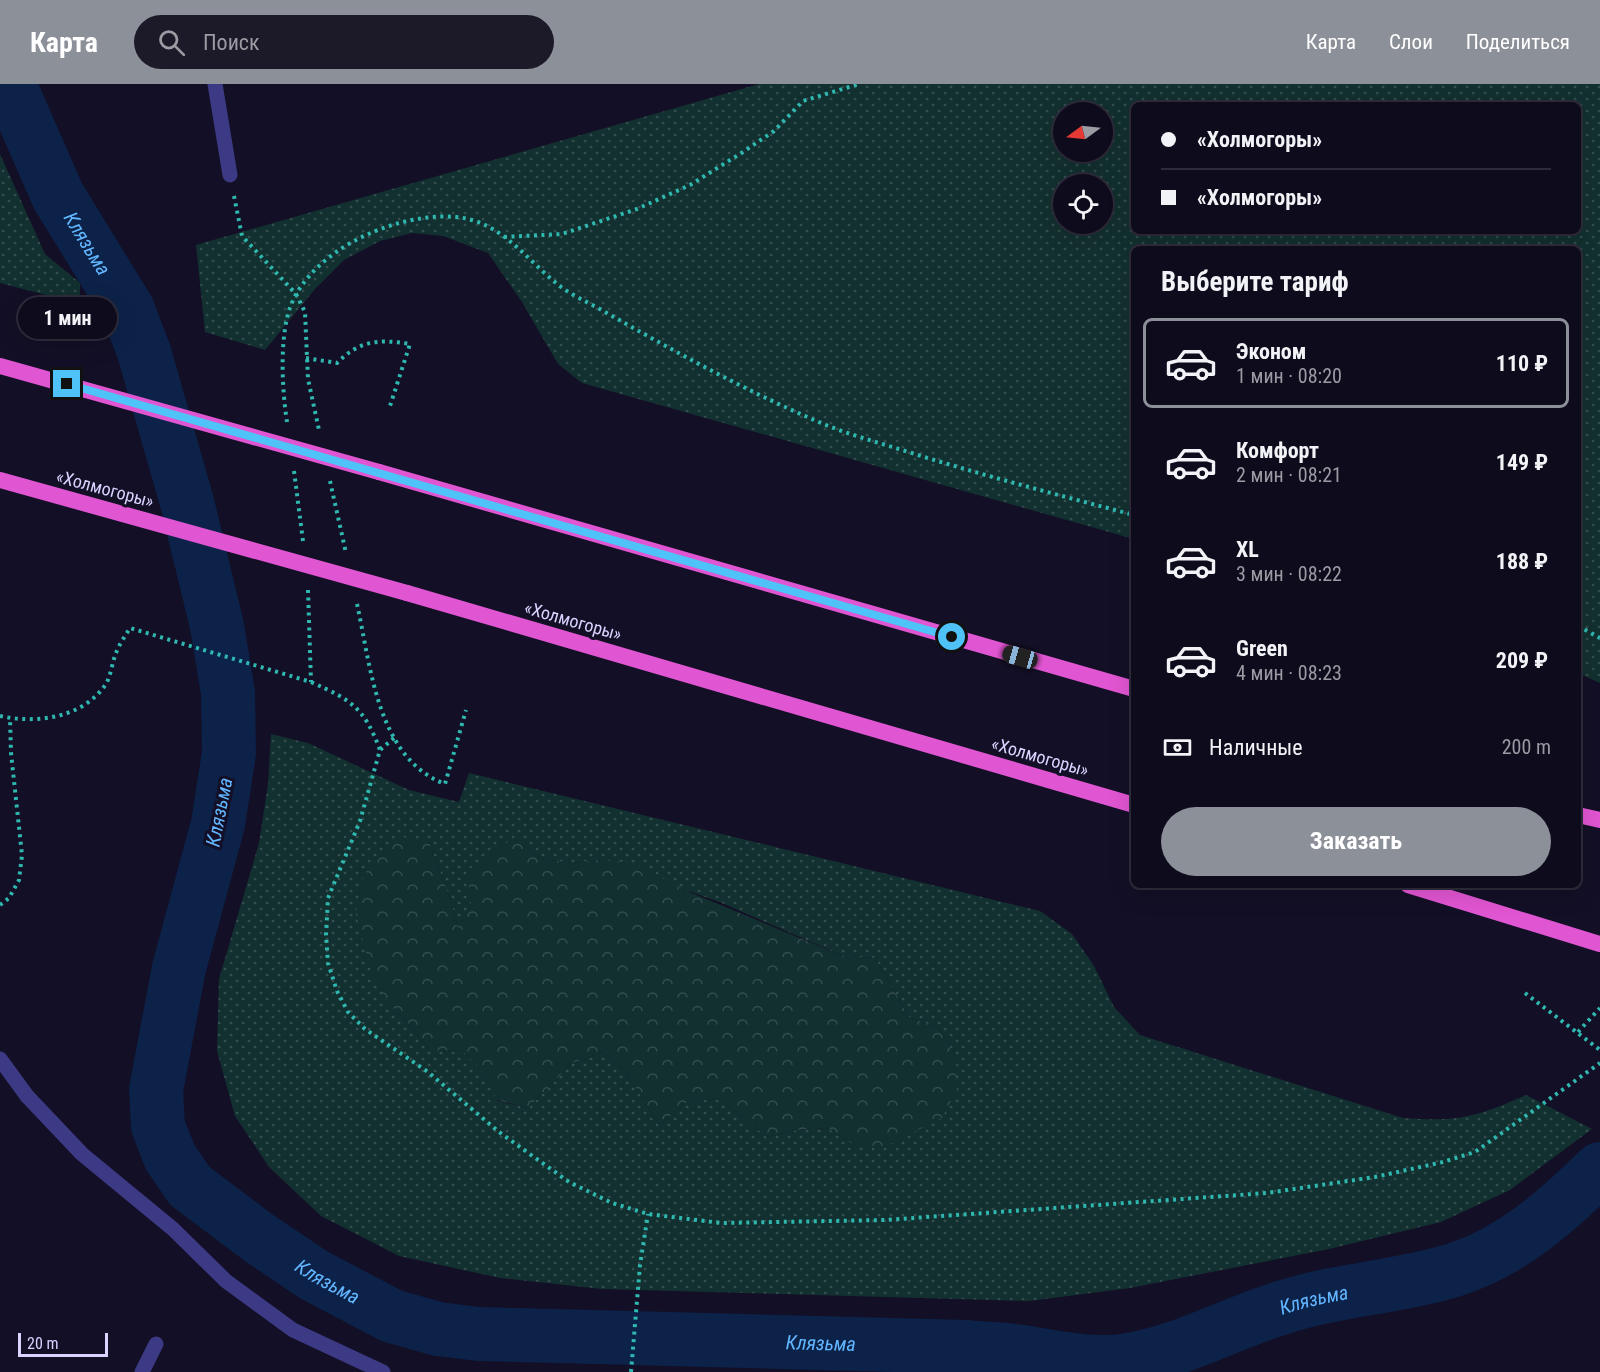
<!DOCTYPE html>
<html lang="ru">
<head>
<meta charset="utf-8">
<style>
	body { margin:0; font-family:"Roboto Condensed",sans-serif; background:#1c1929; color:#f1f3f6; height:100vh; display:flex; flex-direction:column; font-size:22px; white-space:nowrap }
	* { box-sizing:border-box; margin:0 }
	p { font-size:20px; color:#9b9ba3 }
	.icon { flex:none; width:33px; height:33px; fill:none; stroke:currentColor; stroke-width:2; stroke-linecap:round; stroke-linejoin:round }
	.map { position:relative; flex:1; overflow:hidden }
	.drawer { position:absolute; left:1131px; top:162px; width:450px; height:642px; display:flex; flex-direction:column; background:#0e0b1c; border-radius:9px; box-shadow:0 6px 24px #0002,0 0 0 2px #2e2b3b }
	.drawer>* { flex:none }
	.hud { position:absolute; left:1131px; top:18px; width:450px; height:132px; border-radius:9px; box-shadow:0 6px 24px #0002,0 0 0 2px #2e2b3b; display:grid; align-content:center; height:132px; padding:0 30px; background:#0e0b1c }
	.needle { width:39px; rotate:255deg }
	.controls { position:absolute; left:1053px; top:18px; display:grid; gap:12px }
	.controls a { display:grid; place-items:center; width:60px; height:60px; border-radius:50%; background:#0e0b1c; box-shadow:0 6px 24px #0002,0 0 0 2px #2e2b3b; font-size:30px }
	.scale { position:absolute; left:18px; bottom:15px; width:90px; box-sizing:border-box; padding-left:6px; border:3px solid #d9d4ff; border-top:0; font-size:16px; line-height:21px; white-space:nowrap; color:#d9d4ff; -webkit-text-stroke:4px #130f26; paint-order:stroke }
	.end { position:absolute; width:27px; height:27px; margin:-14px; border:8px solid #4fc3f7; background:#111; box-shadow:0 0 0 3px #111 }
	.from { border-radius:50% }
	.bubble { position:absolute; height:42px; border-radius:21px; background:#0e0b1c; box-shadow:0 6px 24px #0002,0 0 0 2px #2e2b3b; font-size:20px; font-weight:700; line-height:42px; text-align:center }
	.car { position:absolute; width:18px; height:36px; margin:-18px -9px; border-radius:8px; box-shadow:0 0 4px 2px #0007; background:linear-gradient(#222 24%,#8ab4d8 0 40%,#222 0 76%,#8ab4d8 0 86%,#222 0) }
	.hud b { display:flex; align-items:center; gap:21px; height:57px; font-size:22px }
	.hud b+b { border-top:2px solid #2e2b3b }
	.hud i { width:15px; height:15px; background:#f1f3f6 }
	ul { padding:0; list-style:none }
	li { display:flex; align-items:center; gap:18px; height:90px; margin:0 12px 9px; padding:0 18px; border:3px solid transparent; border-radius:9px }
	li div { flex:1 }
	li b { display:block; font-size:22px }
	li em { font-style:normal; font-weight:700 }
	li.current { border-color:#8c9099 }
	li>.icon { width:54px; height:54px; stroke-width:1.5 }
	h2 { padding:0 30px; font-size:27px; line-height:72px }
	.pay { display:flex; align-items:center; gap:15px; height:66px; padding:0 30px; font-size:22px }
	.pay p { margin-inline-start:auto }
	.cta { display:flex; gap:12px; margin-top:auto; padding:12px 30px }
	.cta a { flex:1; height:69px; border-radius:36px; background:#8c9099; color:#fff; font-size:24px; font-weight:700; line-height:69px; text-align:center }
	header { display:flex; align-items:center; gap:36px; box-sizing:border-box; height:84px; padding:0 30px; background:#8c9099; color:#fff }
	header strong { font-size:28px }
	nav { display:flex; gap:33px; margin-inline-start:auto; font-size:21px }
	.search { width:420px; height:54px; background:#1c1929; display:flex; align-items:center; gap:15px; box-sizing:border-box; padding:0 21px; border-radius:33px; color:#9b9ba3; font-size:22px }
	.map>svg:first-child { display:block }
	.grass { fill:url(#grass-dots); fill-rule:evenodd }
	.forest { fill:url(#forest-crowns) }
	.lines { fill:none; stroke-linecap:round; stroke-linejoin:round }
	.stream { stroke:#0c2248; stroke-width:9 }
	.river { stroke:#0c2248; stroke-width:54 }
	.path { stroke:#2fb8b0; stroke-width:4; stroke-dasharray:3 4.5; stroke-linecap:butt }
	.service { stroke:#3d3a85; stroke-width:15 }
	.minor { stroke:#3d3a85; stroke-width:15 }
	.trunk { stroke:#e055d1; stroke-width:16 }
	.trunk-bridge { stroke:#e055d1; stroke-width:16 }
	.route { stroke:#4fc3f7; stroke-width:8 }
	.labels { text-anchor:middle; stroke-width:6; stroke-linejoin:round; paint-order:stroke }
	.street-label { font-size:18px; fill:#d9d4ff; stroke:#130f26 }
	.water-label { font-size:20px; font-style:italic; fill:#62b6ff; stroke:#130f26 }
</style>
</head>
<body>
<header>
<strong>Карта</strong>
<div class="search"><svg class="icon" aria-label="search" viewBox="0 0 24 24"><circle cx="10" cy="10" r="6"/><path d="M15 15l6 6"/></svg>Поиск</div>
<nav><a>Карта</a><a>Слои</a><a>Поделиться</a></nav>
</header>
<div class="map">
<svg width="1600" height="1288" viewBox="0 0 1600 1288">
	<defs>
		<pattern id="grass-dots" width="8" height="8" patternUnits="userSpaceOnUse" patternTransform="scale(1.5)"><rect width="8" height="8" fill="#12302f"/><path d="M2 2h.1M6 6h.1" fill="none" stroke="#344d4e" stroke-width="1.8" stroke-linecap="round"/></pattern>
		<pattern id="forest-crowns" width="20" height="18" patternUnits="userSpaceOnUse" patternTransform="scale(1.5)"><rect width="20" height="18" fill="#12302f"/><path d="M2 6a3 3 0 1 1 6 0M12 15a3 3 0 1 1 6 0" fill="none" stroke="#344d4e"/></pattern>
	</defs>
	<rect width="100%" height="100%" fill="#130f26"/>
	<path class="grass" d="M759,0h841v599l-22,-10v-424h-444v290l-552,-156 -24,-19 -36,-62 -34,-49 -45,-17 -31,-3 -32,8 -36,19 -29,29 -50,61 -60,-18 -9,-87zM1134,21h444v126h-444zM1102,28v40h-38v-40zM1064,100h38v40h-38z
		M0,70l45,100 35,29v21l-80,-21z
		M271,650l37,9 101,47 50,12 10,-29 571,138 32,23 22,32 20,41 26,28 263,83c56,4 73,-1 123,-23l66,34 -82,61 -69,32 -112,27 -199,39 -101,13 -427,-12 -102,-11 -101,-22 -78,-40 -52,-49 -34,-51 -18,-65 2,-72 40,-136 9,-59zM515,755l27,20 30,4 30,-3 120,43 121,53 32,2 34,59 30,11 17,28 -102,89 -26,-17 -31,2 -30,7 -49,-39 -32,5 -27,22 -33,-53 -23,-20 -31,11 -44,45 -30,-7 -14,-28 -22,-23 -33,1 -18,-25 -22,-22 40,-162 22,59 7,29 14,-29z"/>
	<path class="forest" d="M398,752l31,6 22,59 7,28 14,-28 -6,-28 23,-22 26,-12 27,20 30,4 30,-3 31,3 59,30 151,63 32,2 34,59 30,11 17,28 1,33 -15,29 -56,28 -32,-1 -26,-17 -31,2 -30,7 -49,-39 -32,5 -27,22 -33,-53 -23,-20 -31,11 -44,45 -31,-8 -13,-27 -22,-23 -33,1 -18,-25 -22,-22 -17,-29 -16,-61 4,-31 15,-26z"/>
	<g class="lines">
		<path class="stream" d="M1165,1267l11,21"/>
		<path class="river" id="s1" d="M9,0l49,112 70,114 16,42 43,150 30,124 11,67 1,60 -11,71 -39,144 -23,122 2,36 12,31 20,29 69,52 55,37 78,41 46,13 41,5 489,13c18,2 36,2 54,5 32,5 66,13 99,9 57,-7 109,-38 163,-54 56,-18 117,-20 173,-38 57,-19 101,-59 143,-100"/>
		<path class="path" d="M234,112l8,40 54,58 9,18 3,67 11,51
			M504,153l58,-3 75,-25 53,-24 53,-33 31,-21 29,-30 56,-17
			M306,274l31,5c23,-23 42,-24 73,-19l-20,62
			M287,338c-5,-32 -8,-87 4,-117 23,-57 107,-93 165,-88 46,4 71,44 105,70 11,8 24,14 37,21 74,42 149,84 228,117 30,12 61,20 92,30 71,22 144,41 216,60
			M294,387l9,70
			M330,397l16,72
			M308,506l3,92
			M357,520c14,63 20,154 88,180l21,-74
			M1578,542l22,12
			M0,632c37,8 83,2 106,-32 5,-9 6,-21 10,-31 3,-8 9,-17 14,-25l181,54c40,18 53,25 69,68
			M394,654l-14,12 -20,71 -32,77 -2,37 2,28 9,28 11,21 17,17 63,43 71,60 70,50 43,21 36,11 73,9 164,-3 382,-27 108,-16 68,-15 32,-10 125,-89
			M0,821l9,-7 10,-18 3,-25 -11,-102 -1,-35
			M1525,909l75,57
			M1578,948l22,-24
			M631,1288l9,-107 8,-51"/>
		<path class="service" d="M0,975l27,37 55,58 91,75 53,52 67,49 90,42
			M142,1288l14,-28"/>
		<path class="minor" d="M215,0l15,91"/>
		<path class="trunk" d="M379,388l755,217
			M407,509l727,212
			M1578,731l22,5
			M1408,801l192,59"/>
		<path class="trunk-bridge" d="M0,282l379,106
			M0,396l407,113"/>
	</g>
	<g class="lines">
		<path class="route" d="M67,300l885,253"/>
	</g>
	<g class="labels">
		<g class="street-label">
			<text transform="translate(105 405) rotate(15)" y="6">«Холмогоры»</text>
			<text transform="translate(573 537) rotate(16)" y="6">«Холмогоры»</text>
			<text transform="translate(1040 673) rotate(16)" y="6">«Холмогоры»</text>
		</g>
		<g class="water-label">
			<text dy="7" stroke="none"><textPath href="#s1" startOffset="178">Клязьма</textPath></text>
			<text transform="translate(219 728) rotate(-79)" y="7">Клязьма</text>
			<text dy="7" stroke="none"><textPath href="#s1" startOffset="1330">Клязьма</textPath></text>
			<text dy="7" stroke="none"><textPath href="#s1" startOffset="2338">Клязьма</textPath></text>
			<text dy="7" stroke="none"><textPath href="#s1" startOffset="1834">Клязьма</textPath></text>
		</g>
	</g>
</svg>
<div class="controls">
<a><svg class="needle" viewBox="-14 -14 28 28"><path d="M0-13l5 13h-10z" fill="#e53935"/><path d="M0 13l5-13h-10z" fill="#9b9ba3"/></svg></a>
<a><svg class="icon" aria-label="locate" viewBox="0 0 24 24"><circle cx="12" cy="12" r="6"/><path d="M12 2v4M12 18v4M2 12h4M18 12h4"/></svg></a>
</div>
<div class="scale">20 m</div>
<i class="end from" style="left:952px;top:553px"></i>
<i class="end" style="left:67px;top:300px"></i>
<div class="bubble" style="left:18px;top:213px;width:99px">1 мин</div>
<i class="car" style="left:1020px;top:573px;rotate:286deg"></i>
<div class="hud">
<b><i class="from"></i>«Холмогоры»</b>
<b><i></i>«Холмогоры»</b>
</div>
<section class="drawer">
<h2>Выберите тариф</h2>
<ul>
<li class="current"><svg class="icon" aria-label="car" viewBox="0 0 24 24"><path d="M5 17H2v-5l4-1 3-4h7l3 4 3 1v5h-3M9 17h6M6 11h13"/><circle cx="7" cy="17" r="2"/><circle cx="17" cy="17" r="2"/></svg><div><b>Эконом</b><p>1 мин · 08:20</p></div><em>110 ₽</em></li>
<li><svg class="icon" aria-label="car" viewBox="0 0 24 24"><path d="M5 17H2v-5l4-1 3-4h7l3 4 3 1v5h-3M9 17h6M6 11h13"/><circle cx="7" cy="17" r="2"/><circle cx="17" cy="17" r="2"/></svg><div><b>Комфорт</b><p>2 мин · 08:21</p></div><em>149 ₽</em></li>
<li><svg class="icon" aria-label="car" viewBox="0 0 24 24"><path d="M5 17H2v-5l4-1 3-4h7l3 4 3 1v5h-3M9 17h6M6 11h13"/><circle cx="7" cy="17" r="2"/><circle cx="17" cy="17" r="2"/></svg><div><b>XL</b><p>3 мин · 08:22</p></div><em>188 ₽</em></li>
<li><svg class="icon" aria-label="car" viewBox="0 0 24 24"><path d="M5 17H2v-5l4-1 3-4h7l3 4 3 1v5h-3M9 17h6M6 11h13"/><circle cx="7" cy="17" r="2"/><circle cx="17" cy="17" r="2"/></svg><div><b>Green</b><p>4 мин · 08:23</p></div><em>209 ₽</em></li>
</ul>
<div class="pay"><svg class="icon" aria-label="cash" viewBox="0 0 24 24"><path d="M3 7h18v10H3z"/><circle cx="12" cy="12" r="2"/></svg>Наличные<p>200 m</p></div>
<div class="cta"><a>Заказать</a></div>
</section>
</div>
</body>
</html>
